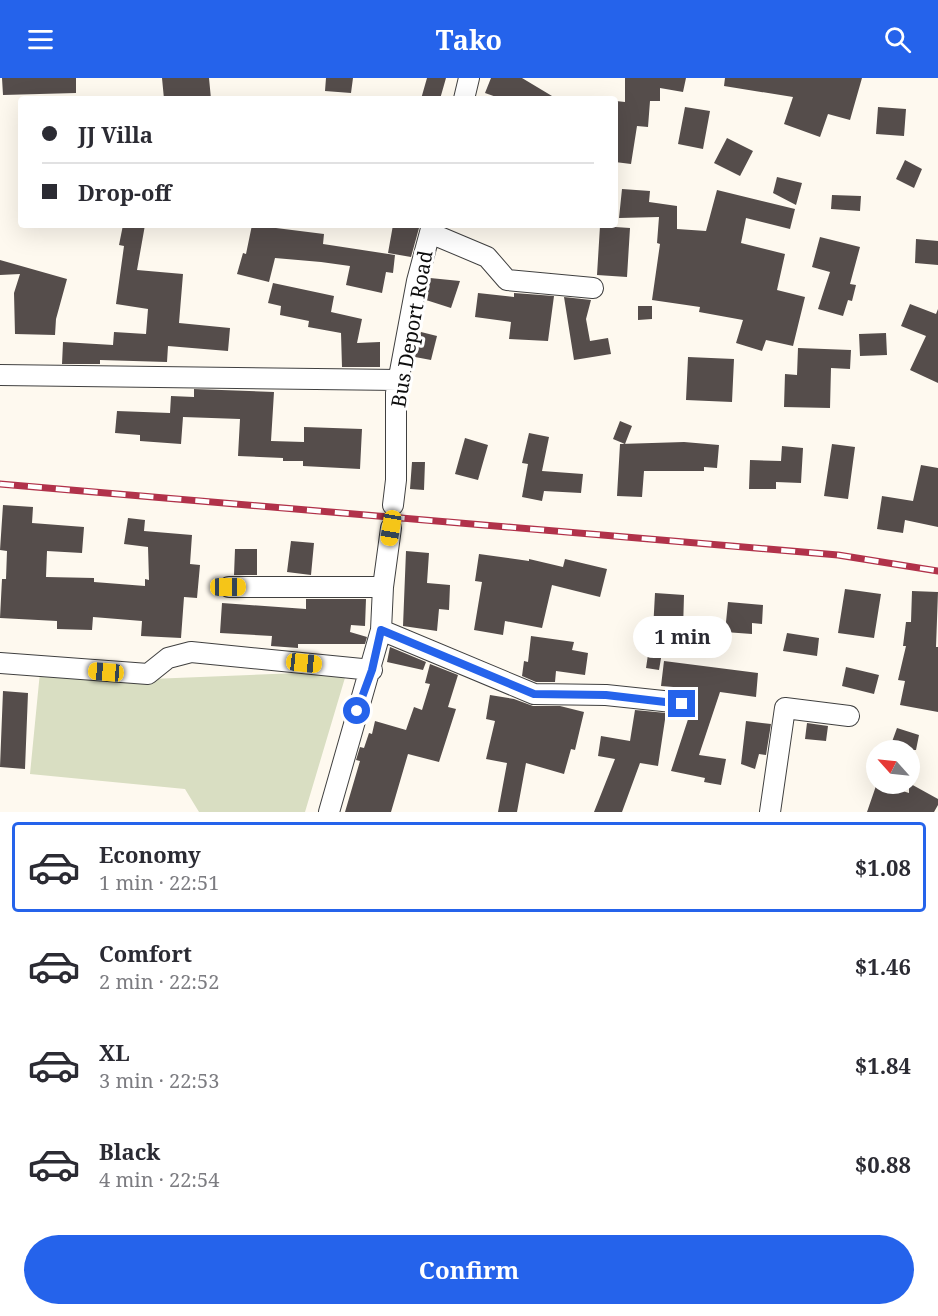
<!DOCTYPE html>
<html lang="en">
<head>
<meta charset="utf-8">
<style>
	body { margin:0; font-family:"Noto Serif",serif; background:#f2f2f3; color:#2b2b33; height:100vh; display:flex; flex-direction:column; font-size:22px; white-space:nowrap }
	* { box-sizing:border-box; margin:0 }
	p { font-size:20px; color:#7c7c81 }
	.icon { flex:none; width:33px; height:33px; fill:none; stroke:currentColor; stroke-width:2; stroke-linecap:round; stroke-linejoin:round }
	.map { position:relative; height:734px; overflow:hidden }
	.sheet { display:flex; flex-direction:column; background:#fff; flex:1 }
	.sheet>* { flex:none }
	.top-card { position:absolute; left:18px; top:18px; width:600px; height:132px; border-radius:6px; box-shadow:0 6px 24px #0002; display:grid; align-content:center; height:132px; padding:0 24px; background:#fff }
	.needle { width:39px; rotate:297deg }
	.fabs { position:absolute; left:866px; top:662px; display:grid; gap:12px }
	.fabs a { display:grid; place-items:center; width:54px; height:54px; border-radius:50%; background:#fff; box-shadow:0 6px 24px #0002; font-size:30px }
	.end { position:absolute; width:27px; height:27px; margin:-14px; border:8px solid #2563eb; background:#fff; box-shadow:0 0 0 3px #fff }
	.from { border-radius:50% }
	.bubble { position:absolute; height:42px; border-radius:21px; background:#fff; box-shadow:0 6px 24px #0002; font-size:20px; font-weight:700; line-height:42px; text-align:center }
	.car { position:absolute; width:18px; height:36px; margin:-18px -9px; border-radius:8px; box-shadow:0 0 4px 2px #0007; background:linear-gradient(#f5c518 24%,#345 0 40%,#f5c518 0 76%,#345 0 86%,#f5c518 0) }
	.top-card b { display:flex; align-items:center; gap:21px; height:57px; font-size:22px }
	.top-card b+b { border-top:2px solid #e1e1e2 }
	.top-card i { width:15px; height:15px; background:#2b2b33 }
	ul { padding:10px 0 0; list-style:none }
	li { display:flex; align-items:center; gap:18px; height:90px; margin:0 12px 9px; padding:0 12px; border:3px solid transparent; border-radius:6px }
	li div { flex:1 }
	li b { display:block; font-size:22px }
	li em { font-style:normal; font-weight:700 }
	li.selected { border-color:#2563eb }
	li>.icon { width:54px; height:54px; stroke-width:1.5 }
	.action { display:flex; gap:12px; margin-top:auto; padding:12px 24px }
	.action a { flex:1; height:69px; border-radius:36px; background:#2563eb; color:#fff; font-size:24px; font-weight:700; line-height:69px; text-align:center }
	header { display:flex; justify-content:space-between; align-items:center; height:78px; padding:0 24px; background:#2563eb; color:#fff; font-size:27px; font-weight:700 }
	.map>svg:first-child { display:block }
	.cemetery { fill:#d9dec2 }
	.building { fill:#554d4b }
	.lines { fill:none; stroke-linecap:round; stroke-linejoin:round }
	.minor-casing { stroke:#404040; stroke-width:22 }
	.minor { stroke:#fff; stroke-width:20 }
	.rail-casing { stroke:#b1324a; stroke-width:7 }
	.rail { stroke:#fff; stroke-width:4.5; stroke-dasharray:14; stroke-linecap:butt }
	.route { stroke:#2563eb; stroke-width:8 }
	.labels { text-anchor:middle; stroke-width:6; stroke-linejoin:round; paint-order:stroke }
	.street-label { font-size:20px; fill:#0d0d0d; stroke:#fff }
</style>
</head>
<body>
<header><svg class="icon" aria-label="menu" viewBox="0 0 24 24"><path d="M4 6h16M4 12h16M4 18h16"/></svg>Tako<svg class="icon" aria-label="search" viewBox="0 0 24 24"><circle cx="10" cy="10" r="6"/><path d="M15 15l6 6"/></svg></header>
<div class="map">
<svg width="938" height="734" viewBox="0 0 938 734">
	<rect width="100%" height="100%" fill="#fef9ef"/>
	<path class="cemetery" d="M347,593l-42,141h-106l-14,-23 -155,-15 10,-102 111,7z"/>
	<path class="building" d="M2,0h74v15l-73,2z
		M162,0h47l2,21h-47z
		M326,0h27l-2,15 -26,-2z
		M427,0h19l-6,21h-19z
		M491,0h31l35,21h-55l-17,-6z
		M625,0h61l-3,14 -23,-4v13h-10l-2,26 -11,-1 -6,38 -16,-2 1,-61 9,1z
		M725,0h137l-12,42 -22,-6 -8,23 -36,-13 9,-27 -69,-11z
		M685,29l25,4 -7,38 -25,-5z
		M878,29l28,2 -2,27 -28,-2z
		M727,60l26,13 -13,25 -26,-13z
		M905,82l17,9 -8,19 -18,-9z
		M777,99l25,6 -6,22 -23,-12z
		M622,111l28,2 -1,11 28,4v23l29,2 11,-41 78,19 -5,20 -44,-11 -5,25 44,11 -8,36 28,7 -12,49 -27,-6 -4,11 -26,-8 7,-23 -44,-8 1,-5 -48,-7 8,-56 -3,-1 2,-26 -40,1z
		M832,117l29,1 -1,15 -29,-2z
		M123,147h22l-8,45 46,4 -4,49 51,5 -2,23 -60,-5 -1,16 -67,-2v4h-38l1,-22 50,3 1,-13 32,2 2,-25 -32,-5 8,-58 -5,-1z
		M252,147l72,9 -1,10 72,11 -2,18 -7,-1 -4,21 -36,-8 4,-19 -29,-4 -46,-4 -6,24 -32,-8 6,-21 3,1z
		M393,147l26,3 -8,29 -23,-4z
		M600,148l30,2 -3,49 -30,-2z
		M820,159l40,10 -10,37 6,1 -4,16 -4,-1 -5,16 -25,-7 12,-37 -18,-5z
		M916,161l22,2v24l-23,-2z
		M0,182l67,19 -11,40 -1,16 -40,-1 -1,-41 6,-19 -20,1z
		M430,200l30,3 -9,27 -25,-8z
		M273,205l61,13 -3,16 31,7 -5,24 23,-1v25h-38l-1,-34 -33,-6 1,-6 -29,-6 1,-9 -13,-3z
		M478,215l36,4v-4l40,3 -6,45 -39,-2 2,-17 -36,-5z
		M564,219l27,3 -5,19 4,22 18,-3 3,16 -37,6z
		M910,226l26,10 2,-5v74l-28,-13 16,-34 -25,-10z
		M638,228h14v13l-14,1z
		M421,254l16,4 -6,24 -16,-3z
		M886,255l1,22 -27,1 -1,-22z
		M798,270l53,2 -1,19 -19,-1 -1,40 -46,-1 1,-33 12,1z
		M688,279l46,2 -2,43 -46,-2z
		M194,311l80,3 -3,49 33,1v-15l58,2 -2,40 -57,-3v-5h-20v-3l-45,-2 2,-37 -57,-2 -2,27 -41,-3v-6l-25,-2 2,-22 53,2 1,-17 23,1z
		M620,343l12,5 -7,18 -12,-5z
		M529,355l20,4 -7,34 41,3 -2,19 -37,-2 -2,10 -20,-4 6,-33 -6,-1z
		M465,360l23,7 -10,35 -23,-6z
		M684,364l35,3 -2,23 -13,-1v4h-60l-2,26 -25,-1 3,-52z
		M832,366l23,3 -7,52 -24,-3z
		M782,368l21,2 -2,35 -25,-1v7h-27l1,-29 31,1z
		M412,384h13l-1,28 -14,-1z
		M921,387l17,3v59l-33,-7 -2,13 -26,-4 5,-33 31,5z
		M3,427l30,2 -1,16 52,4 -2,26 -35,-2 -1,26 48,1v4l51,4v-7l4,1 -1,-33 -24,-3 4,-26 17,2 -1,11 48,4 -2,29 10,1 -3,33 -13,-1 -3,41 -40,-2 1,-15 -49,-4 -1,13 -35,-1v-8l-57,-3 2,-39h4l1,-28 -7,-1z
		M291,463l23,2 -3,32 -24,-3z
		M235,471h22v26h-23z
		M406,473l23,2 -2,30 23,2 -1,25 -10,-1 -2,22 -34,-5z
		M479,476l50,7v-2l34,8 2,-8 42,10 -7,28 -48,-12 -10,43 -37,-7 -2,14 -29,-5 8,-48 -7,-1z
		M845,511l36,5 -7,44 -36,-5z
		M912,513l26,1 -2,55h2v65l-38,-7 5,-24 -7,-1 8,-34h-3l3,-24h5z
		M655,515l29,2 -1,35 -17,-1 -7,41 -13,-2 3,-20 3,1z
		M306,521h60l-1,27 -14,-1 -1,7 17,5 -2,7h-67v4l-27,-2 1,-10 -52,-3 2,-30 84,6z
		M728,524l35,3 -1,19 -10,-1v11l-27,-2z
		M787,555l32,5 -2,18 -34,-5z
		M531,558l43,6 -2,8 16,3 -3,22 -29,-4 -1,11h-19l-14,-6 2,-15 4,1z
		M390,569l36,15 -3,8 -36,-8z
		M664,583l94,12 -2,24 -36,-5 -21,63 27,4 -5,26 -17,-3 1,-4 -34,-7 27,-82 -37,-3z
		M430,586l28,11 -10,32 8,2 -17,53 -31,-8 -17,58h-46l15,-51 -4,-1 4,-13 4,1 5,-15 3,1 3,-13 31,9 8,-23 8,3 8,-26 -5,-1z
		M846,589l33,8 -5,19 -32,-8z
		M3,613l25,2 -3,76 -25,-2z
		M490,617l24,4 19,7h27l24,6 -9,38 -4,-1 -7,25 -38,-11 -9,49h-19l9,-49 -21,-4 9,-38 -9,-2z
		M635,632l31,3 -8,53 -18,-3 -18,49h-28l21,-53 -17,-3 3,-20 29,5z
		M746,643l25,3 -5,31 -7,-1 -4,15 -14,-5z
		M807,645l21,3 -2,15 -21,-2z
		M897,650l22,7 -3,15h-27z
		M877,705l32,10v-10l29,16v6l-4,7h-67z"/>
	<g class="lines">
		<defs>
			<path id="minor" d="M464,21l5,-21
				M430,155l57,24 20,23 86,8
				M0,297l398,5
				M393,427l3,-25v-87l21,-112 15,-56
				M229,509h154
				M381,552l153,64 72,1 76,8
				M0,585l148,11 20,-16 23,-6 181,18
				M329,734l52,-182 2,-43 8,-59
				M770,734l15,-104 64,8"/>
		</defs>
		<use href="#minor" class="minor-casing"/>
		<use href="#minor" class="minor"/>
		<defs>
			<path id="rail" d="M0,406l838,71 100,16"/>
		</defs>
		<use href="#rail" class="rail-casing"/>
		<use href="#rail" class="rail"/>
	</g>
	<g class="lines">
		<path class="route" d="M357,633l15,-41 9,-40 153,64 72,1 76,9"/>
	</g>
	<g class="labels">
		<g class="street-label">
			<text transform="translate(412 251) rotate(-80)" y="7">Bus Deport Road</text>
		</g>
	</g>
</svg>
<div class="fabs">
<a><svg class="needle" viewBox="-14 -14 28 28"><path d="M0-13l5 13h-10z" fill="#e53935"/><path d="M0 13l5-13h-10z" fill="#7c7c81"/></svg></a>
</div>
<i class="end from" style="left:357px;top:633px"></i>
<i class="end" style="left:682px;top:626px"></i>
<div class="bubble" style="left:633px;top:538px;width:99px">1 min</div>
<i class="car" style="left:391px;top:450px;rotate:189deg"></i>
<i class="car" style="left:228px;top:509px;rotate:90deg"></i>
<i class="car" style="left:304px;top:585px;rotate:96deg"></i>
<i class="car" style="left:106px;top:594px;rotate:275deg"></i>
<div class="top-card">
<b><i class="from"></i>JJ Villa</b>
<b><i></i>Drop-off</b>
</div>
</div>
<section class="sheet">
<ul>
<li class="selected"><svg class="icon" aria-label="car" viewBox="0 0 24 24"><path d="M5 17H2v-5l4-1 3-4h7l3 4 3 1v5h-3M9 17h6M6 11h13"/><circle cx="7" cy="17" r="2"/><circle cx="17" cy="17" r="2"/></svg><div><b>Economy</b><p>1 min · 22:51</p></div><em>$1.08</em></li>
<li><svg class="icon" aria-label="car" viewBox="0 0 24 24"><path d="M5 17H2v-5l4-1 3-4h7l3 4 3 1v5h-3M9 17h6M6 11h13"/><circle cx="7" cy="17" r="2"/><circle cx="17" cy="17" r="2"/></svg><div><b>Comfort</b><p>2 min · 22:52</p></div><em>$1.46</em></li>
<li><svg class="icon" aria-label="car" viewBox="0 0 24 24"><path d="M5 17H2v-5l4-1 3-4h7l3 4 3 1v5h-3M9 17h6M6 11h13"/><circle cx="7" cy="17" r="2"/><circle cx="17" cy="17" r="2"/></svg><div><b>XL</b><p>3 min · 22:53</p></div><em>$1.84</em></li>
<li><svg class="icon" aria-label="car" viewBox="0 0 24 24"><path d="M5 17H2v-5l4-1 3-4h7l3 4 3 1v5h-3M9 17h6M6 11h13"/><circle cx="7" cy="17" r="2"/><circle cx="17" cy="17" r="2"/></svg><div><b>Black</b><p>4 min · 22:54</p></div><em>$0.88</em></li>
</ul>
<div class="action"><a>Confirm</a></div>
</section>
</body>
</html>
